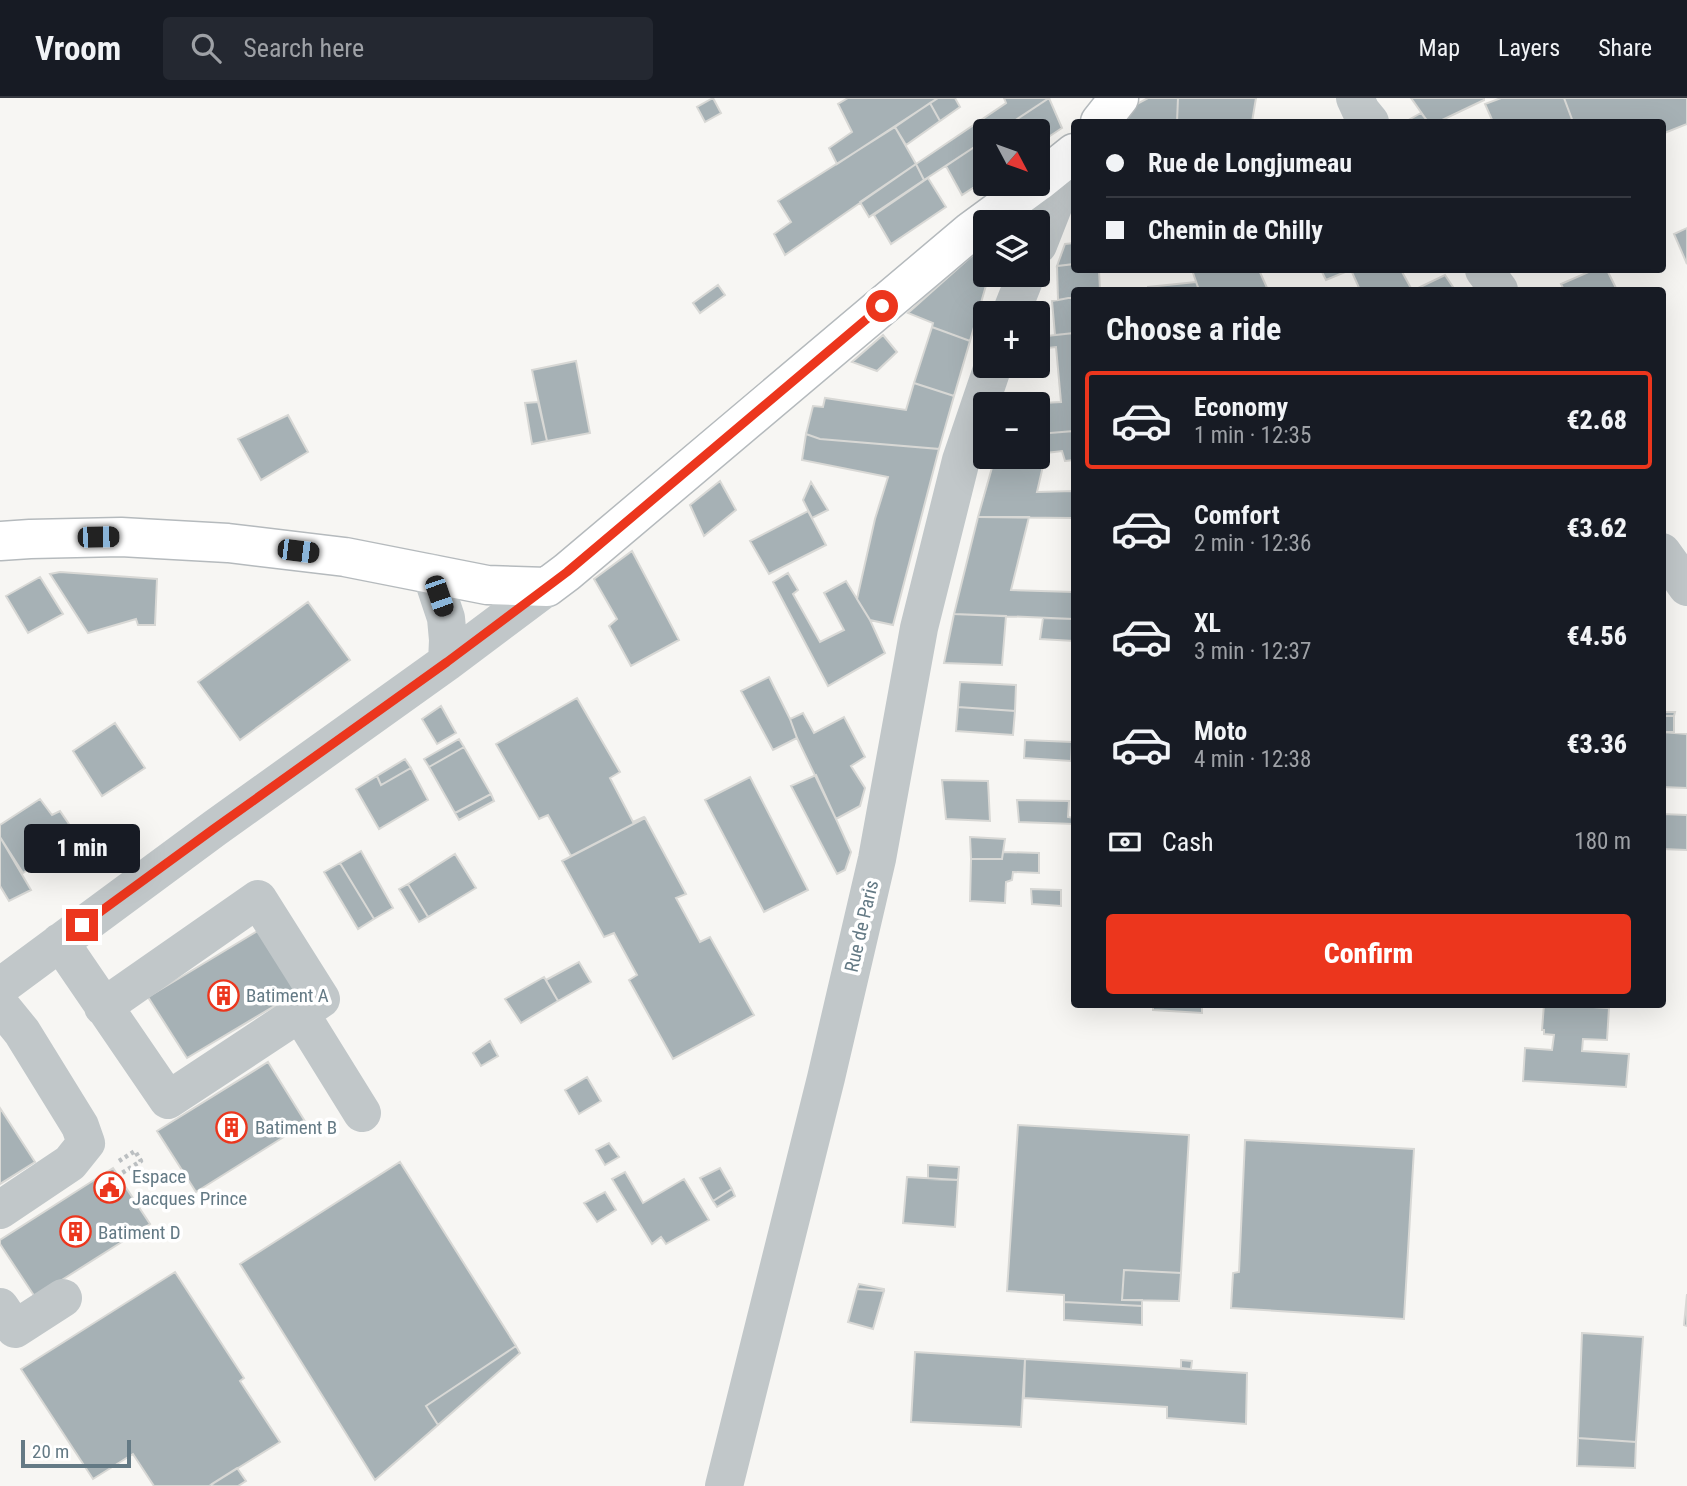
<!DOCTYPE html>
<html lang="en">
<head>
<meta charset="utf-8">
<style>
	body { margin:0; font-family:"Roboto Condensed",sans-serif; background:#242831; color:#f1f3f6; height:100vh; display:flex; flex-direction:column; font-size:26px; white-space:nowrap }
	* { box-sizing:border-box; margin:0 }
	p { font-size:23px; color:#9ea1a6 }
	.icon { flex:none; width:38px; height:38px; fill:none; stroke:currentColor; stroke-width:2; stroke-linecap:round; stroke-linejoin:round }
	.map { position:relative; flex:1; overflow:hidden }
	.drawer { position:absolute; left:1071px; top:189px; width:595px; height:721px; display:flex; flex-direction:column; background:#171b24; border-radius:7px; box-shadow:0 7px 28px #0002 }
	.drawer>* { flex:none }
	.top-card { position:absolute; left:1071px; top:21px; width:595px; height:154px; border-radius:7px; box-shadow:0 7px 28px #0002; display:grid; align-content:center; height:154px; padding:0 35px; background:#171b24 }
	.needle { width:46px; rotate:131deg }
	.controls { position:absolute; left:973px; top:21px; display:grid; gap:14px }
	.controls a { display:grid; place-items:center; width:77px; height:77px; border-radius:7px; background:#171b24; box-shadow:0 7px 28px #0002; font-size:35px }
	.scale { position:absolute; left:21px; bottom:18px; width:110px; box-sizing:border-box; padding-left:7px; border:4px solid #647a85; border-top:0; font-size:19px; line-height:24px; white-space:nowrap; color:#647a85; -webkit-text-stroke:5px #fff; paint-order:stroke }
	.end { position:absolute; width:32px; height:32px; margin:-16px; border:9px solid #ec361d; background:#fff; box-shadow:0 0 0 4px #fff }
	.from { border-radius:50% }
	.bubble { position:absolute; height:49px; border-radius:7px; background:#171b24; box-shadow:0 7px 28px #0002; font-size:23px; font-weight:800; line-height:49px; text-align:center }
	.car { position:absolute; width:21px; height:42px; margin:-21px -10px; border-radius:9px; box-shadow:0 0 5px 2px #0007; background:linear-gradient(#222 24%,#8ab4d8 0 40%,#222 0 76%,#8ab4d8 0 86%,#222 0) }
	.top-card b { display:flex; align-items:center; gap:24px; height:66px; font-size:26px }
	.top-card b+b { border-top:2px solid #363941 }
	.top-card i { width:18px; height:18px; background:#f1f3f6 }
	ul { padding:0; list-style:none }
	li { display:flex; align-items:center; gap:21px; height:98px; margin:0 14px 10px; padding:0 21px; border:4px solid transparent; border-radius:7px }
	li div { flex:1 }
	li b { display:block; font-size:26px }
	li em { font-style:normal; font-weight:800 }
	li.active { border-color:#ec361d }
	li>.icon { width:63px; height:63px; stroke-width:1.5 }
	h2 { padding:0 35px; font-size:32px; line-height:84px }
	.pay { display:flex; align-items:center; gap:18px; height:77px; padding:0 35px; font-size:26px }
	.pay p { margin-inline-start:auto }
	.cta { display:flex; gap:14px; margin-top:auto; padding:14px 35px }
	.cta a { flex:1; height:80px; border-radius:7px; background:#ec361d; color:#fff; font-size:28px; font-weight:800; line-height:80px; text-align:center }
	header { display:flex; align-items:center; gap:42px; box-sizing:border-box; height:98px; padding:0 35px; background:#171b24; border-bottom:2px solid #363941 }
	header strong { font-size:33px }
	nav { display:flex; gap:38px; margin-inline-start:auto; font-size:24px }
	.search { width:490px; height:63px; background:#242831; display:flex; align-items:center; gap:18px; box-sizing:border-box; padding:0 24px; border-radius:7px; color:#9ea1a6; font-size:26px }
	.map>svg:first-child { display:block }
	.building { fill:#a6b1b5; stroke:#d8d8d5; stroke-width:2 }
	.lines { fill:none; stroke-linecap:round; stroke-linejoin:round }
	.major-casing { stroke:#b5babd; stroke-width:41 }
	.path { stroke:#bbbfc1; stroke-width:4.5; stroke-dasharray:3.5 3.5; stroke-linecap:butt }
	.minor { stroke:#c1c7c9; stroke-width:38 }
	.major { stroke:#fff; stroke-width:38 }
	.route { stroke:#ec361d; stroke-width:9 }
	.labels { text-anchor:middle; stroke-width:7; stroke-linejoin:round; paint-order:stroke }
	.street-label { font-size:19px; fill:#647a85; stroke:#fff }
	.poi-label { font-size:19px; fill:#647a85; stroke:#fff; text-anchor:start }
</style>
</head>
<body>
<header>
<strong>Vroom</strong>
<div class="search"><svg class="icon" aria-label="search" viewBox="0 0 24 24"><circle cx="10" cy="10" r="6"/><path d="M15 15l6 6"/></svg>Search here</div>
<nav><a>Map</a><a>Layers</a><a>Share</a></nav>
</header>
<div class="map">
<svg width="1687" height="1388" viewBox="0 0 1687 1388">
	<rect width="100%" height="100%" fill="#f7f6f3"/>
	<path class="building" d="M713,0l8,15 -16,9 -8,-15z
		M848,0h90l-101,66 -8,-16 23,-16 -14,-28z
		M938,0h17l5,9 -20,14 -10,-18z
		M1004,0h45l-50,33h-14v9l-61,40 -8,-16 90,-61z
		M1049,0l13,30 -24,16v-13h-39z
		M1148,0h30l-1,24h-58l14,-16z
		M1178,0h78l-4,24h-75z
		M1411,0h73v2l-46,22h-10z
		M1501,0h63l9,24h-80l-8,-18z
		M1564,0h123v26l-25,10v-12h-89z
		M930,5l10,18 -34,24 -11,-18z
		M1421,15l7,9h-23z
		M895,29l21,37 -131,91 -11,-21 17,-12 -13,-21z
		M985,42v40l-23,15 -16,-29z
		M916,66l8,16 -55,37 -9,-15z
		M928,80l18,29 -55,37 -17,-29z
		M1687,130v36l-13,-30z
		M1074,145v21l-17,2 8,-22z
		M985,146v31h4l-19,66 -38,-14 1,-4 -25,-10z
		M1074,166v6h25l1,20h-26v7l-16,3 -1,-34z
		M1192,172h67l9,20h-69z
		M1321,172h29l-24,10z
		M1351,172h50l11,20h-52z
		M1593,172h14l10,20h-53l-3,-6z
		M1445,177l10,15h-41z
		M1196,184l3,8h-51v-3z
		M718,187l7,10 -25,18 -7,-10z
		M1074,199v36l-19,2 -3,-34z
		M932,229l38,14 -16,55 -40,-13z
		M1074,235v98l-36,3v-30h-15l38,-2 -5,-55 -18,2v-12z
		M883,237l14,17 -20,19 -25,-9z
		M576,263l14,72 -43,8 -15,-71z
		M914,285l40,13 -15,53 -119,-10 -14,-5 7,-28 10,1 2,-9 81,12z
		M538,304l9,39 -15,3 -7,-41z
		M288,317l20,37 -47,28 -23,-41z
		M1074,333v29l-9,1 -3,-10 -16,2 -9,39 37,-1v27l-96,-1 17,-60h43v-23z
		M806,336l14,5 119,10 -46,176 -23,-5 -13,-21 18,-80 13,-42 -86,-17z
		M720,383l16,29 -32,26 -14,-31z
		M811,384l17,28 -16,8 -9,-18z
		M808,413l18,34 -57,29 -19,-33z
		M978,419h51l-18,73 63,2v27l-120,-5z
		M632,453l47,89 -48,26 -22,-40 8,-7 -23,-40z
		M60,474l97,7 -2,46h-17l-2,-6 -48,14 -38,-59z
		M788,475l10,17 -5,4 27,48 24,-12 -20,-37 22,-12 24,39 15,33 -57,33 -55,-104z
		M40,479l23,37 -35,19 -22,-37z
		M308,504l42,58 -110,80 -42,-58z
		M954,516l52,2 -4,49 -58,-2z
		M1043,520l31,1v22l-34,-2z
		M769,579l21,42 7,19 -24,12 -32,-59z
		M960,584l56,3 -1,26 -57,-4z
		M577,600l43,74 -10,6 23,44 11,-5 1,1 -74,38 -23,-41 -9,4 -43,-75z
		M441,608l15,27 -19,11 -15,-25z
		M958,609l57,4 -2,24 -57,-4z
		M1662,614h13l-1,4h-12z
		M803,615l11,20 30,-16 21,40 -14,9 14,22 -5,18 -24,13 -39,-81 -7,-19z
		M1662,618h12v16h-12z
		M115,625l30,45 -43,28 -29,-45z
		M1662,634l25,2v54l-25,-1z
		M459,641l5,8 -35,20 -5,-8z
		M1025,642l47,2 -1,19 -47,-3z
		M464,649l27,47 -36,19 -26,-46z
		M405,661l6,9 -30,17 -4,-9z
		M411,670l17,32 -49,29 -23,-40 21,-13 4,9z
		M816,677l35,77 -6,18 -8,4 -46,-88z
		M750,679l58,113 -44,22 -59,-112z
		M942,682l46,1 2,40 -44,-2z
		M491,696l3,7 -35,19 -4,-7z
		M40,701l12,16 8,-4 13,19 -17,10 -1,6 -13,8 -1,8 -18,11 -23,-36v-12z
		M1017,702l52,1 -1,16 6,1v6l-55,-2z
		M1662,716l25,1v35l-25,-1z
		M645,720l41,76 -10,4 24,44 10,-5 44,78 -81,44 -44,-79 8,-5 -23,-42 -10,4 -42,-76z
		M0,739l31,53 -22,11 -9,-15z
		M970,739l35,2 -3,20h-31z
		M361,753l32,57 -19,11 -34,-56z
		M1003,754l36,1v20l-26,-1 -1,8 -6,2 -1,21 -35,-2 1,-42h31z
		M455,756l21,34 -48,29 -20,-33z
		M340,765l34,56 -16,10 -34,-57z
		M408,786l20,33 -9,5 -20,-33z
		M1031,791l30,1v16l-29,-2z
		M259,832l39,62 -111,66 -39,-61z
		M579,864l12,20 -33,19 -12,-21z
		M544,879l14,24 -37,22 -16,-24z
		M1153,906h49v9l-49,-3z
		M1544,906l65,4 -2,32 -24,-1 -1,12 47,3 -3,33 -103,-6 2,-33 27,2 2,-15 -10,-1v-4h-2z
		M490,943l8,15 -17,10 -8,-13z
		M268,964l38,61 -110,69 -39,-61z
		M587,979l14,24 -22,13 -14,-24z
		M0,1010l35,54 -35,22z
		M1018,1027l171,10 -8,138 -57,-3 -2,30h20v6l-78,-4v-7l-57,-4z
		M1245,1042l169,9 -10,170 -173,-11 2,-35 6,-1z
		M609,1045l10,14 -14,8 -9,-15z
		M400,1064l116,184 -90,60 12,19 -63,55 -135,-216z
		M928,1067l31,2 -1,13 -30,-1z
		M113,1070l37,56 -115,73 -35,-53v-4z
		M720,1070l12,21 -19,12 -13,-23z
		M625,1074l18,31 41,-24 25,41 -43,24 -5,-7 -9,7 -40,-65z
		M907,1079l51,3 -3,47 -52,-4z
		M732,1091l3,7 -18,11 -4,-6z
		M605,1094l11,18 -19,12 -13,-19z
		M1124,1172l57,3 -2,28 -57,-1z
		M175,1174l69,106 -4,3 40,61 -71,44h-55l-21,-32 -40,25 -72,-110z
		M859,1186l25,5v2l-27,-2z
		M857,1191l27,2 -11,38 -25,-7z
		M1687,1196v32l-3,-1z
		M1064,1204l78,4v19l-78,-5z
		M1582,1235l61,4 -7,105 -58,-4z
		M516,1248l4,7 -82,72 -12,-19z
		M915,1254l110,7 -4,68 -110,-5z
		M1025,1261l222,14 -1,51 -79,-6v-11l-143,-9z
		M1181,1262l11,1 -1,8 -10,-1z
		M1578,1340l58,4 -1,26 -58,-2z
		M237,1370l9,13 -8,5h-24l-2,-2z"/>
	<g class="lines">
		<defs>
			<path id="major" d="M1100,24l19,-24
				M1038,84l36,-29
				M0,443l30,-2 91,-2 107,6 117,14 142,28 60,2 20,-15 404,-341 64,-47"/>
		</defs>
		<use href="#major" class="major-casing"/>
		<path class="path" d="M119,1063l16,-10 6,10 -19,12"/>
		<path class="minor" d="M1355,0l6,13 9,11
			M1038,147l22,-56 -4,-20
			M1484,172l15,20
			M1011,215l15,-38
			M1662,454l25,35
			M431,475l15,45 2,22 -1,22
			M60,844l108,158 153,-101 -63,-100 -155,108
			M0,889l215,-159 232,-166 100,-75
			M0,907l22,27 58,94 6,17 -16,20 -70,47
			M300,915l62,100
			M0,1209l15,22 48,-31
			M724,1388l102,-408 51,-219 42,-231 42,-168 32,-94"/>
		<use href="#major" class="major"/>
	</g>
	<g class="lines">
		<path class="route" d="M82,827l133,-97 232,-166 120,-90 315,-266"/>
	</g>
	<defs>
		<symbol id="building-ring" viewBox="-11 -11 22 22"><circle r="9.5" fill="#fff" stroke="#ec361d" stroke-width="1.5"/><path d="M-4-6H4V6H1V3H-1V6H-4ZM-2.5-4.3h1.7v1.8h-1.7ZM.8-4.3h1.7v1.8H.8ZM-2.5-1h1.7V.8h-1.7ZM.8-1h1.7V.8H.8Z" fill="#ec361d"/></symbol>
		<symbol id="civic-ring" viewBox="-11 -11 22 22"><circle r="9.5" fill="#fff" stroke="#ec361d" stroke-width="1.5"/><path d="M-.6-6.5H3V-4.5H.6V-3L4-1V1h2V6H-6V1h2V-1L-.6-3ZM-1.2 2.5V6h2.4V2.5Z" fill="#ec361d"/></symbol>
	</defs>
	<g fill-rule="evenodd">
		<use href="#building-ring" x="206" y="880" width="35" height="35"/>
		<use href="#building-ring" x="214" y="1012" width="35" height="35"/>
		<use href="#civic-ring" x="92" y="1072" width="35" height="35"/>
		<use href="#building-ring" x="58" y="1116" width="35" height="35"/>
	</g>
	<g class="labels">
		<g class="street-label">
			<text transform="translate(861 828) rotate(-77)" y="7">Rue de Paris</text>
		</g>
		<g class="poi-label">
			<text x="246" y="904">Batiment A</text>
			<text x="255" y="1036">Batiment B</text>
			<text x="132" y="1085">Espace<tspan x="132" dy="22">Jacques Prince</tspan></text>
			<text x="98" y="1141">Batiment D</text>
		</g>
	</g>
</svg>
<div class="controls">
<a><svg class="needle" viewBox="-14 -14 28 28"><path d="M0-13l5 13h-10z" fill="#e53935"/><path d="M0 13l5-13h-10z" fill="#9ea1a6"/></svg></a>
<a><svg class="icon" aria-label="layers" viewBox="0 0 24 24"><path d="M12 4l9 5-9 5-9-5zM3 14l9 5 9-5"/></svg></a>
<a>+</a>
<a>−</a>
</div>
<div class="scale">20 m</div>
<i class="end from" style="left:882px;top:208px"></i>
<i class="end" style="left:82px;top:827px"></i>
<div class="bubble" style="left:24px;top:726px;width:116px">1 min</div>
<i class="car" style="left:98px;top:439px;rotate:89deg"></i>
<i class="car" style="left:298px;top:453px;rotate:97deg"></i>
<i class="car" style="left:439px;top:498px;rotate:161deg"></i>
<div class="top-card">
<b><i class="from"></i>Rue de Longjumeau</b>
<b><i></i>Chemin de Chilly</b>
</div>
<section class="drawer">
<h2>Choose a ride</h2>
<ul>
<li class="active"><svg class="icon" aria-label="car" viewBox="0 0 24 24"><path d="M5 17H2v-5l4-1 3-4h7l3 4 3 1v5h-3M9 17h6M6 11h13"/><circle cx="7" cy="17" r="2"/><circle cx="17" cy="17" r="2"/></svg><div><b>Economy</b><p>1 min · 12:35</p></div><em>€2.68</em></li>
<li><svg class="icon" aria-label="car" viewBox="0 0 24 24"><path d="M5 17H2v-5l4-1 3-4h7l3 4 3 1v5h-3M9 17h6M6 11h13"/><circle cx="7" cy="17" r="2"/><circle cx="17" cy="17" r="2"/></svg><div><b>Comfort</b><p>2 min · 12:36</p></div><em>€3.62</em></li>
<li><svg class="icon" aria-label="car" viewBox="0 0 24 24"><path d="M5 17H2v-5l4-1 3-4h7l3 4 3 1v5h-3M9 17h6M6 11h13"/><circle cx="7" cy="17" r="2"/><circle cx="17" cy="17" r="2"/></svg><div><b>XL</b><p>3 min · 12:37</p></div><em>€4.56</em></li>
<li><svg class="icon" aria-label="car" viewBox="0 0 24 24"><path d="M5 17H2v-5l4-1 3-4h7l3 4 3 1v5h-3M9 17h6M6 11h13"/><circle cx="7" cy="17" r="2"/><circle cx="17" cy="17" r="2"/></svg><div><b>Moto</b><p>4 min · 12:38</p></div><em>€3.36</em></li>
</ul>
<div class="pay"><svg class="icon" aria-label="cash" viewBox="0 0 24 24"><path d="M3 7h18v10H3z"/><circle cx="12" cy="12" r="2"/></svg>Cash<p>180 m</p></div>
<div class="cta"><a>Confirm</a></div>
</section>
</div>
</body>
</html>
